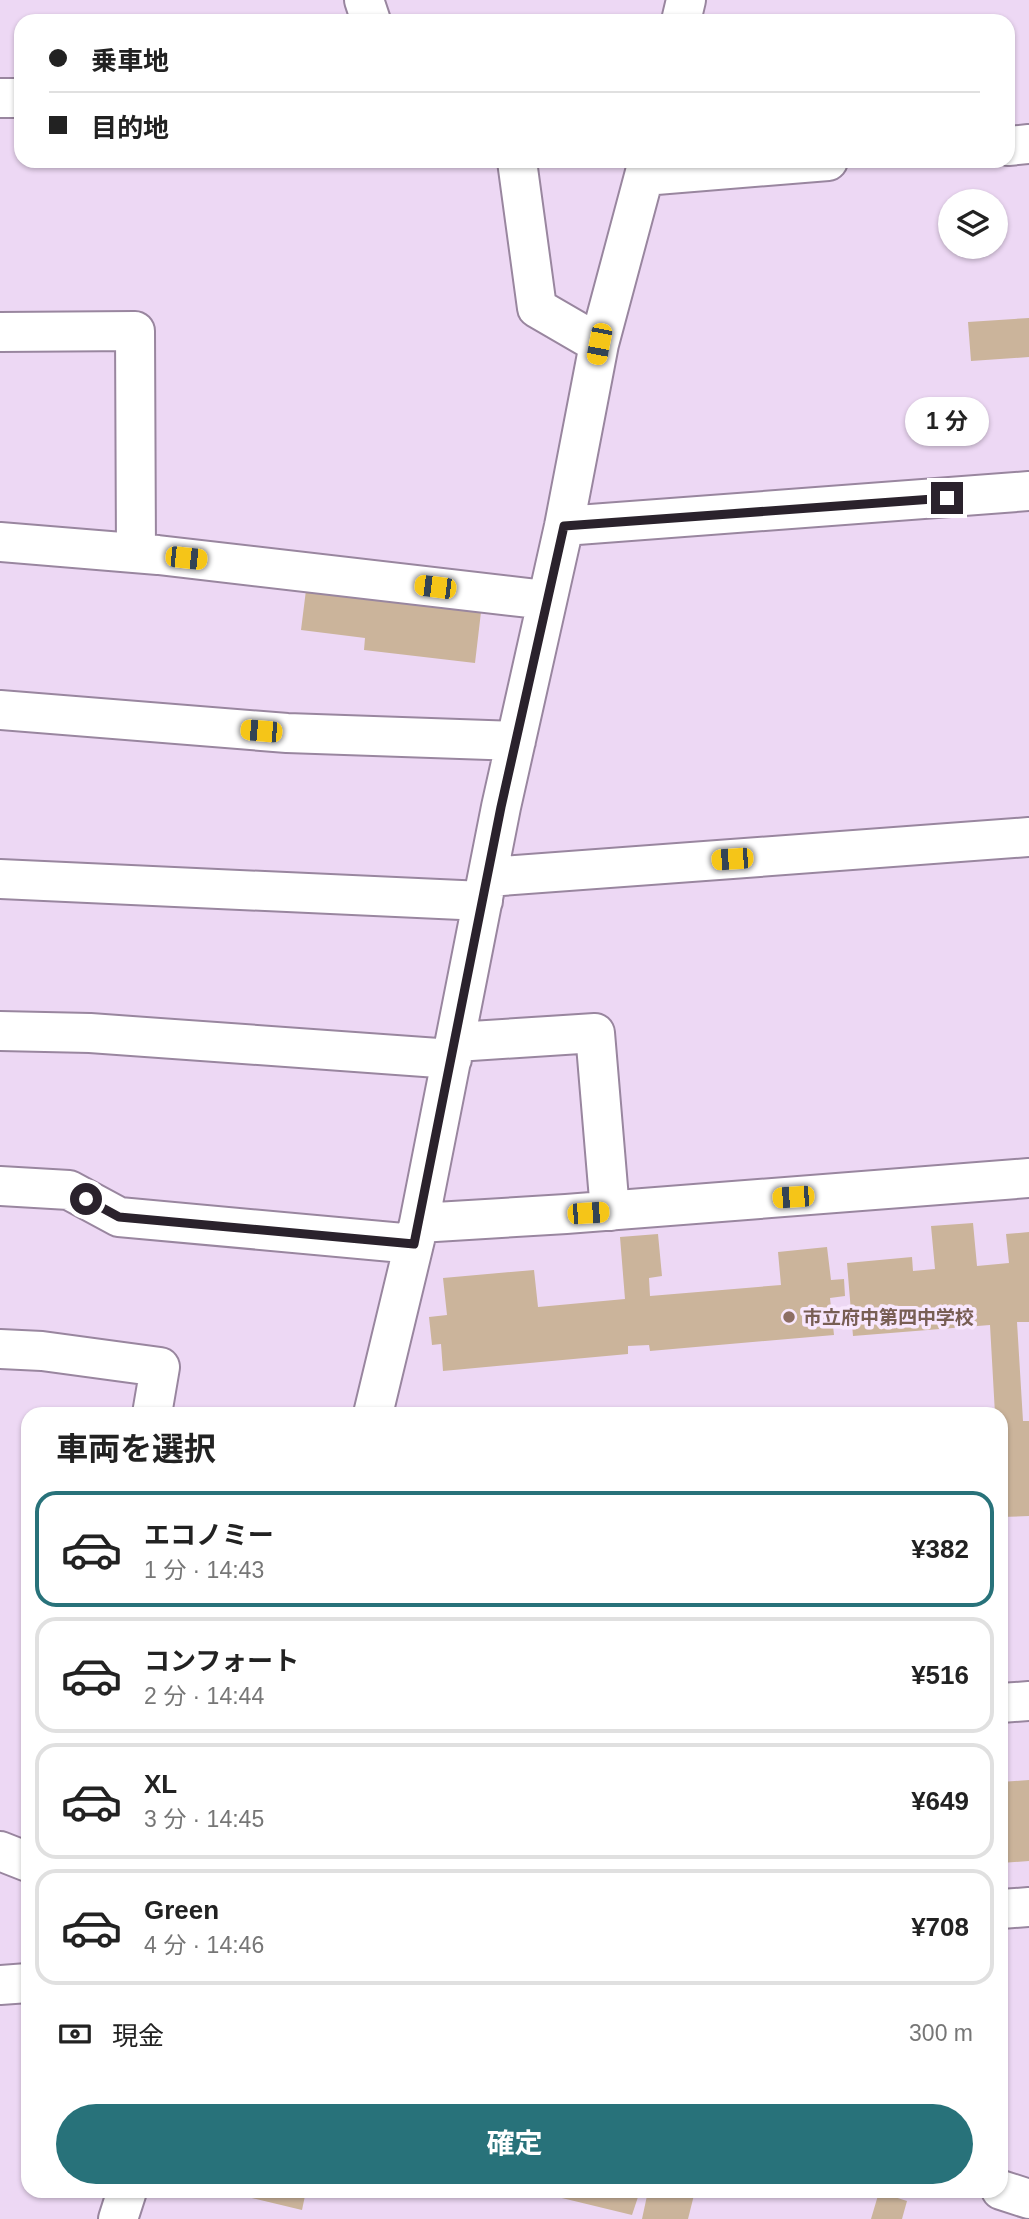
<!DOCTYPE html>
<html lang="ja">
<head>
<meta charset="utf-8">
<style>
	body { margin:0; font-family:Arial,"Noto Sans JP",sans-serif; background:#f2f2f2; color:#222; height:100vh; display:flex; flex-direction:column; font-size:26px; white-space:nowrap }
	* { box-sizing:border-box; margin:0 }
	p { font-size:23px; color:#767676 }
	.icon { flex:none; width:38px; height:38px; fill:none; stroke:currentColor; stroke-width:2; stroke-linecap:round; stroke-linejoin:round }
	.map { position:relative; flex:1; overflow:hidden }
	.drawer { position:absolute; left:21px; top:1407px; width:987px; height:791px; display:flex; flex-direction:column; background:#fff; border-radius:21px; box-shadow:0 2px 5px #0004 }
	.drawer>* { flex:none }
	.guide { position:absolute; left:14px; top:14px; width:1001px; height:154px; border-radius:21px; box-shadow:0 2px 5px #0004; display:grid; align-content:center; height:154px; padding:0 35px; background:#fff }
	.buttons { position:absolute; left:938px; top:189px; display:grid; gap:14px }
	.buttons a { display:grid; place-items:center; width:70px; height:70px; border-radius:50%; background:#fff; box-shadow:0 2px 5px #0004; font-size:35px }
	.end { position:absolute; width:32px; height:32px; margin:-16px; border:9px solid #2a222c; background:#fff; box-shadow:0 0 0 4px #fff }
	.from { border-radius:50% }
	.bubble { position:absolute; height:49px; border-radius:24px; background:#fff; box-shadow:0 2px 5px #0004; font-size:23px; font-weight:700; line-height:49px; text-align:center }
	.car { position:absolute; width:21px; height:42px; margin:-21px -10px; border-radius:9px; box-shadow:0 0 5px 2px #0007; background:linear-gradient(#f5c518 24%,#345 0 40%,#f5c518 0 76%,#345 0 86%,#f5c518 0) }
	.guide b { display:flex; align-items:center; gap:24px; height:66px; font-size:26px }
	.guide b+b { border-top:2px solid #e0e0e0 }
	.guide i { width:18px; height:18px; background:#222 }
	ul { padding:0; list-style:none }
	li { display:flex; align-items:center; gap:21px; height:116px; margin:0 14px 10px; padding:0 21px; border:4px solid #e0e0e0; border-radius:21px }
	li div { flex:1 }
	li b { display:block; font-size:26px }
	li em { font-style:normal; font-weight:700 }
	li.active { border-color:#28727a }
	li>.icon { width:63px; height:63px; stroke-width:1.5 }
	h2 { padding:0 35px; font-size:32px; line-height:84px }
	.pay { display:flex; align-items:center; gap:18px; height:77px; padding:0 35px; font-size:26px }
	.pay p { margin-inline-start:auto }
	.cta { display:flex; gap:14px; margin-top:auto; padding:14px 35px }
	.cta a { flex:1; height:80px; border-radius:42px; background:#28727a; color:#fff; font-size:28px; font-weight:700; line-height:80px; text-align:center }
	.map>svg:first-child { display:block }
	.building { fill:#cbb49b }
	.lines { fill:none; stroke-linecap:round; stroke-linejoin:round }
	.minor-casing { stroke:#99869f; stroke-width:42 }
	.highway-casing { stroke:#99869f; stroke-width:42 }
	.minor { stroke:#fff; stroke-width:38 }
	.highway { stroke:#fff; stroke-width:38 }
	.route { stroke:#2a222c; stroke-width:9 }
	.education-dot { fill:#8d6e63; stroke:#f8e7fd; stroke-width:2.5 }
	.labels { text-anchor:middle; stroke-width:7; stroke-linejoin:round; paint-order:stroke }
	.education-label { font-size:19px; font-weight:bold; fill:#785e54; stroke:#f8e7fd; text-anchor:start }
</style>
</head>
<body>
<div class="map">
<svg width="1029" height="2219" viewBox="0 0 1029 2219">
	<rect width="100%" height="100%" fill="#edd8f4"/>
	<path class="building" d="M1029,318v39l-58,4 -3,-39z
		M306,590l175,22 -6,51 -111,-13 1,-12 -64,-8z
		M973,1223l4,43 32,-3 -3,-29 23,-2v90h-12l6,99h6v95l-28,1v-103h-6l-5,-89 -137,11 -6,-73 65,-6 1,14 22,-2 -4,-43z
		M658,1234l4,42 -13,2 1,18 131,-11 -3,-33 49,-5 4,33 13,-1 1,17 -15,2 4,37 -184,16 -1,-6 -21,1v8l-185,17 -2,-27 -9,1 -3,-28 18,-2 -4,-37 91,-8 4,37 87,-8 -5,-62z
		M1029,1780v81l-28,2v-81z
		M222,2191h84l-4,19z
		M533,2191h107l-8,24z
		M648,2191h47l-7,28h-46z
		M879,2192l28,9 -5,18h-31z"/>
	<g class="lines">
		<defs>
			<path id="minor" d="M364,0l7,21
				M681,21l5,-21
				M0,98h21
				M1008,146l21,-2
				M517,161l20,147 62,36
				M644,176l184,-15
				M0,332l135,-1 1,222
				M564,526l465,-35
				M0,542l158,13 388,45
				M0,710l287,23 229,8
				M488,877l541,-40
				M0,879l483,22
				M0,1031l90,2 362,26
				M456,1042l139,-9 15,178
				M0,1186l69,4 50,27 295,27
				M419,1223l147,-9 463,-36
				M0,1349l42,2 118,16 -8,47
				M373,1414l46,-191 82,-416 63,-281 35,-182 49,-183
				M1001,1703l28,-2
				M0,1851l28,11
				M1001,2190l28,9
				M118,2219l9,-28"/>
			<path id="highway" d="M1001,1909l28,-2
				M0,1985l28,-2"/>
		</defs>
		<use href="#minor" class="minor-casing"/>
		<use href="#highway" class="highway-casing"/>
		<use href="#minor" class="minor"/>
		<use href="#highway" class="highway"/>
	</g>
	<g class="lines">
		<path class="route" d="M86,1199l33,18 295,27 87,-437 63,-281 383,-28"/>
	</g>
	<circle class="education-dot" cx="789" cy="1317" r="7"/>
	<g class="labels">
		<g class="education-label">
			<text x="803" y="1324">市立府中第四中学校</text>
		</g>
	</g>
</svg>
<div class="buttons">
<a><svg class="icon" aria-label="layers" viewBox="0 0 24 24"><path d="M12 4l9 5-9 5-9-5zM3 14l9 5 9-5"/></svg></a>
</div>
<i class="end from" style="left:86px;top:1199px"></i>
<i class="end" style="left:947px;top:498px"></i>
<div class="bubble" style="left:905px;top:397px;width:84px">1 分</div>
<i class="car" style="left:599px;top:344px;rotate:191deg"></i>
<i class="car" style="left:186px;top:558px;rotate:96deg"></i>
<i class="car" style="left:435px;top:587px;rotate:277deg"></i>
<i class="car" style="left:261px;top:731px;rotate:275deg"></i>
<i class="car" style="left:732px;top:859px;rotate:266deg"></i>
<i class="car" style="left:793px;top:1197px;rotate:266deg"></i>
<i class="car" style="left:588px;top:1213px;rotate:86deg"></i>
<div class="guide">
<b><i class="from"></i>乗車地</b>
<b><i></i>目的地</b>
</div>
<section class="drawer">
<h2>車両を選択</h2>
<ul>
<li class="active"><svg class="icon" aria-label="car" viewBox="0 0 24 24"><path d="M5 17H2v-5l4-1 3-4h7l3 4 3 1v5h-3M9 17h6M6 11h13"/><circle cx="7" cy="17" r="2"/><circle cx="17" cy="17" r="2"/></svg><div><b>エコノミー</b><p>1 分 · 14:43</p></div><em>¥382</em></li>
<li><svg class="icon" aria-label="car" viewBox="0 0 24 24"><path d="M5 17H2v-5l4-1 3-4h7l3 4 3 1v5h-3M9 17h6M6 11h13"/><circle cx="7" cy="17" r="2"/><circle cx="17" cy="17" r="2"/></svg><div><b>コンフォート</b><p>2 分 · 14:44</p></div><em>¥516</em></li>
<li><svg class="icon" aria-label="car" viewBox="0 0 24 24"><path d="M5 17H2v-5l4-1 3-4h7l3 4 3 1v5h-3M9 17h6M6 11h13"/><circle cx="7" cy="17" r="2"/><circle cx="17" cy="17" r="2"/></svg><div><b>XL</b><p>3 分 · 14:45</p></div><em>¥649</em></li>
<li><svg class="icon" aria-label="car" viewBox="0 0 24 24"><path d="M5 17H2v-5l4-1 3-4h7l3 4 3 1v5h-3M9 17h6M6 11h13"/><circle cx="7" cy="17" r="2"/><circle cx="17" cy="17" r="2"/></svg><div><b>Green</b><p>4 分 · 14:46</p></div><em>¥708</em></li>
</ul>
<div class="pay"><svg class="icon" aria-label="cash" viewBox="0 0 24 24"><path d="M3 7h18v10H3z"/><circle cx="12" cy="12" r="2"/></svg>現金<p>300 m</p></div>
<div class="cta"><a>確定</a></div>
</section>
</div>
</body>
</html>
